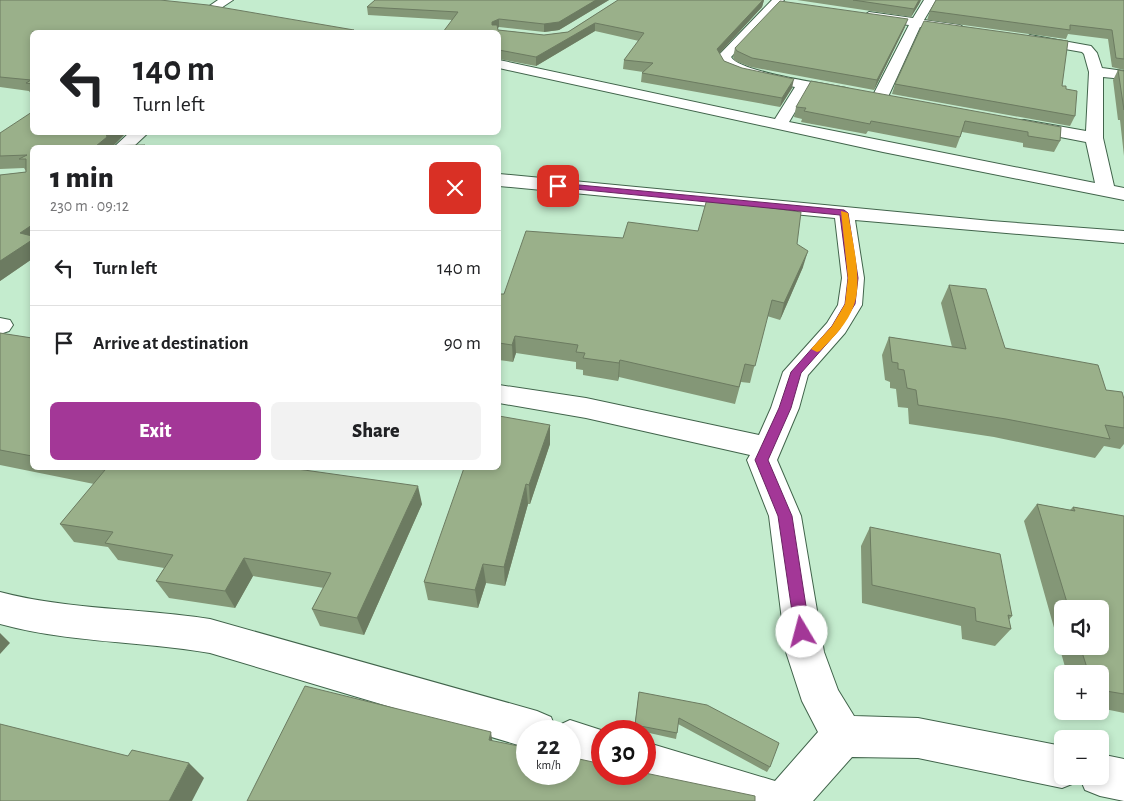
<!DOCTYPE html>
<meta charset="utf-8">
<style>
:root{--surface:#fff;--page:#f2f2f2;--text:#202124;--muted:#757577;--line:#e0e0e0;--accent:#a33797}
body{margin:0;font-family:"Alegreya Sans",sans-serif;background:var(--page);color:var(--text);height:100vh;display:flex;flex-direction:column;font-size:19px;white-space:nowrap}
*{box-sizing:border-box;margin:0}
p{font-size:16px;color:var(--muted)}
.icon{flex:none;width:28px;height:28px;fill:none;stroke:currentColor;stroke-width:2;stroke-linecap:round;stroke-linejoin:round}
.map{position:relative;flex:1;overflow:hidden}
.panel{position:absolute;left:30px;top:145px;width:471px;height:325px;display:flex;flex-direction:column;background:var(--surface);border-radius:8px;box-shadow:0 2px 8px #0003}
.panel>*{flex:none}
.banner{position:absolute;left:30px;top:30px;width:471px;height:105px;border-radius:8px;box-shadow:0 2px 8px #0003;background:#fff;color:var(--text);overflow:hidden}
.buttons{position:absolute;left:1054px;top:600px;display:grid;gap:10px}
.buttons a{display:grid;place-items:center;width:55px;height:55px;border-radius:8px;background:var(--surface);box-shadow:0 2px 8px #0003;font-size:25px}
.speed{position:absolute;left:516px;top:720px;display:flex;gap:10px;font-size:25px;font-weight:700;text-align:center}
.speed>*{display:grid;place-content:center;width:65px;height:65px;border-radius:50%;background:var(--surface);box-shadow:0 2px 8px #0003;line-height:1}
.speed small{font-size:12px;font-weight:400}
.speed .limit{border:8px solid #d22;background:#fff;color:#111}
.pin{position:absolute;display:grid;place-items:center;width:42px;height:42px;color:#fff;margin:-21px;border-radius:10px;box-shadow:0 2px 8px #0006}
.me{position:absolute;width:55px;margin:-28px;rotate:352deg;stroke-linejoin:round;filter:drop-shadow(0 0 4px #0008)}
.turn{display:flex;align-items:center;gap:18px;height:105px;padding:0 20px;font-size:22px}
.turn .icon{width:65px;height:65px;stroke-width:2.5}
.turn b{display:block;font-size:35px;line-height:42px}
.round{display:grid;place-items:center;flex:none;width:52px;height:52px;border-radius:8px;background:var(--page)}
.head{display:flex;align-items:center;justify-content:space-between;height:85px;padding:0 20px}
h1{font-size:30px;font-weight:800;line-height:38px}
.button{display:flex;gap:10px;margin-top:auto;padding:10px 20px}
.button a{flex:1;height:58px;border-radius:8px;background:var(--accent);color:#fff;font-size:20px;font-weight:800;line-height:58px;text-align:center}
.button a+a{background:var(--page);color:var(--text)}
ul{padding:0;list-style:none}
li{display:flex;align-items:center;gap:15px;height:75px;padding:0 20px;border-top:1px solid var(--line)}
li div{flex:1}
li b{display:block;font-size:19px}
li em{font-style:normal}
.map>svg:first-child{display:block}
</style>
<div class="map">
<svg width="1124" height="801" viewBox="0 0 1124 801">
<rect width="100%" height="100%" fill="#c4ecce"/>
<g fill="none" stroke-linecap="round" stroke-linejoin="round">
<g stroke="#41644b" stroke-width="2">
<g id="minor">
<path d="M218,0H233L215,12H207L205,9Z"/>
<path d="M772,0H784L731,57C739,72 826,84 846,88L851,90L854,93L851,96L846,98L808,90L789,122L1095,183L1086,142L1024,130L1018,129L1016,125L1018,121L1024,120L1086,131L1089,72L1084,54L1082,52L1025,42L1023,39L1030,35L1091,46L1097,53L1102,68L1124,71V79L1103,77V138L1114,186L1124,188V200L883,152L499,68V60L775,119L795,87L741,76L723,68L717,57Z"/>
<path d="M924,0H936L924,20L960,25L966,29L960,33L920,27L887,99L884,102H874L871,99L909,25L869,20L863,16L869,12L913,18Z"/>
<path d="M130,132H149L132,148H113Z"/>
<path d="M499,174L991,221L1124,231V243L855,220L864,278L862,305L845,333L808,375L799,408L777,460L801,516L824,652L838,690L854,716L918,718L1062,746V776H1079L1077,782L1062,788L918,758L852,757L813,801H700L630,778L628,774H645V742L775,781L818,732L802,701L786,652L769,516L747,460L750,455L586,418L499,403V385L586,398L759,435L771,408L783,372L827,323L838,305L842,278L835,218L499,186Z"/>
<path d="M0,318L10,320L13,325L9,331L0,334Z"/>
<path d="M0,592C69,610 140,608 210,619L537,711L551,717L555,727L570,720L604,731H602V772L570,762V731H528V748L210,653C140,641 69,643 0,624Z"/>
<path d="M1100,754L1124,759V801L1100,796L1085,790L1079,776H1100Z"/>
</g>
</g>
<use href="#minor" fill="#fff" fill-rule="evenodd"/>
</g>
<g fill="#849777" fill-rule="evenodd">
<path d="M0,0H170H160L32,32V95L31,94L29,91L0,87Z"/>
<path d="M375,0H609L559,30L544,32L499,27L498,28V30L544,35L568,32L618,0H764L762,7L719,54L724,61L792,88L780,107L641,82L642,73L643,72L623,69L624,60L639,41L595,31L536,66L499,59V32L452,20L368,15L367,7Z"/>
<path d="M797,0H921L919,4L911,17Z"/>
<path d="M1124,0V70L1112,67L1108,39L1068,34L1066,39L927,20L930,11Z"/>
<path d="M905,27L874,90L751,67L735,61L733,57L735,48Z"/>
<path d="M1118,70L1124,71V156L1120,120H1118L1113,80Z"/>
<path d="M895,84L1062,86L1066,89L1075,116L1070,126L892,94Z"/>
<path d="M796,107L1061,127L1060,141L1054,152L1023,147V143L962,132L956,148L868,131L866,134L801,122L802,119L794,117Z"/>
<path d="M127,132L113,146L32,148V259L0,281V175L26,172V171L24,168L0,169V133Z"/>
<path d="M623,238L797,244L803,267L780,320L767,316L750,383L741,382L735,404L619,377L618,381L583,375V370L576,369V362L516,353L513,362L499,360V294H504Z"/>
<path d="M949,285L1005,348L1106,390L1124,399V444L1120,449L1104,446L1095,458L994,437L909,424L908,408L898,407L896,389L890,388V382L885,380L882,355L889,337L952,347L941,303Z"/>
<path d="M0,333L32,338V468H290L422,504L364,635L320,626L312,609L324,588L253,576L235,608L169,598L156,581L164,568L118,560L108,547L74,542L60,524L94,484L0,465Z"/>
<path d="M550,425V444L530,504H528L505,586L486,583L478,608L428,600L424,582Z"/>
<path d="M1037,504L1070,510L1073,507L1124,516V713L1100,708V674H1067L1024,521ZM1062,609H1100V646H1062Z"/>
<path d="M870,527L1012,616L1009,620L1011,629L995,646L962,639L961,626L862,603L861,546Z"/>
<path d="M639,692L770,767L767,772L678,724L677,733L676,739L645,732V731L634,730Z"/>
</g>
<g fill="#6c7b61">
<path d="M596,0H609L559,30L544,32V24Z"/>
<path d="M763,0H764L762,7L715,58L717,49Z"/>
<path d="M919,0H921L919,4L911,17L914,9Z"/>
<path d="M499,19V27L492,30V22Z"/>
<path d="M908,19L905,27L874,90L877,80Z"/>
<path d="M595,23V31L536,66V57Z"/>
<path d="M794,79L792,88L780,107L782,98Z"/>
<path d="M108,132H127L112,147L96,146Z"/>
<path d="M32,225V259L0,281V261L20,233Z"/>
<path d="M808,251L803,267L780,320L784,303Z"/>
<path d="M515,336L516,353L513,362L512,345Z"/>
<path d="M620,360L619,377L618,381L619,363Z"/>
<path d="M550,425V444L530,504L529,485Z"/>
<path d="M526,484L528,504L505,586L504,567Z"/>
<path d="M418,486L422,504L364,635L357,618Z"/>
<path d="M244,558L253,576L235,608L225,591Z"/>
<path d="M483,564L486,583L478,608L475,590Z"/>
<path d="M0,633L10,643L0,654Z"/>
<path d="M491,732L494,752L489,740Z"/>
<path d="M189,763L204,778L192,801H169Z"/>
</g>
<g fill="#9ab08a" stroke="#6c7b61">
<path d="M0,0H160L208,5L354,30L348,32H32V84L26,83L31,80L0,77Z"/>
<path d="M375,0H596L559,22L544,24L499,19L492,22V25H497L498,30L544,35L568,32L618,0H763L717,49L724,61L742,68L794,79L782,98L642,73L653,63L624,60L644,33L595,23L536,57L499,50V32H443L458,12L367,7Z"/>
<path d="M853,0H919L914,9Z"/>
<path d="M936,0H1124V59L1116,58L1112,30L1070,25V30L930,11Z"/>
<path d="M780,1L908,19L877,80L752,58L737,51L735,48Z"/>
<path d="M924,21L1068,41L1062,86H1066V89L1077,91L1075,116L895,84Z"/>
<path d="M1118,70L1124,71V110Z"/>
<path d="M811,81L1061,127L1060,141L1028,136V132L965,121L960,137L871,121L870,124L804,111L806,108L796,107Z"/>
<path d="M32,112V132H108L106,134L107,137L96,146L145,145L141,148H32V225L20,233L32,236V240L0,261V175L26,172V159H19L27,155L0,156V133Z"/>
<path d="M707,199L801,212L797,244L808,251L784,303L772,300L755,366L745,364L739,387L620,360L619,363L583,358L585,353L576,352L578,345L515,336L512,345L499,343V294H504L526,231L623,238L628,222L698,231Z"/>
<path d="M949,285L986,289L1005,348L1098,365L1106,390L1122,392L1124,399V428L1105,425L1110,439L1006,419L918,405L916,390L907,388L904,370L898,369V363L892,362L889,337L966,349Z"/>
<path d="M0,333L32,338V456L0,450Z"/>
<path d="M499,416L550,425L529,485L526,484L504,567L483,564L475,590L424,582L464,468H499Z"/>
<path d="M91,468H290L418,486L357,618L312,609L331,573L244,558L225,591L156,581L173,555L105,543L113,532L60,524L105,470Z"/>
<path d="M1037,504L1075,511L1073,507L1124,516V694L1100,690V674H1089L1080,646H1100V609H1069Z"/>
<path d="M870,527L1000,554L1012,616L1008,615L1011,629L976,621L975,608L872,585Z"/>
<path d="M305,686L491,732L489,740L528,748V774H570V757L602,764V774H645V773L755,796V801H247Z"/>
<path d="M639,692L707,705L779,743L770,767L679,718L677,733L635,725Z"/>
<path d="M0,724L128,756L132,750L189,763L169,801H0Z"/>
</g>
<path fill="#a33797" stroke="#6a2462" d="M558,183L844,210L848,213L858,278L855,304L839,330L801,373L791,408L768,460L792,516L810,632L808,637L802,640L797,637L795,632L778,516L755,460L779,408L791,372L832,326L845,304L848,278L840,215L555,187L554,186Z"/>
<path fill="#f59e0b" d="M841,211L848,213C852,239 863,281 854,305C848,323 833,338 820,351L817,352L811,349L832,326L845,304L848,278Z"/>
</svg>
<div class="buttons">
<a><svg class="icon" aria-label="sound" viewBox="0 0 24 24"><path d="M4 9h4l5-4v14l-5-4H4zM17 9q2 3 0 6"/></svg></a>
<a>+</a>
<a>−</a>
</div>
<div class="speed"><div>22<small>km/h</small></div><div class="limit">30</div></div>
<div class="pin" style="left:558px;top:186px;background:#d93025"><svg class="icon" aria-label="arrive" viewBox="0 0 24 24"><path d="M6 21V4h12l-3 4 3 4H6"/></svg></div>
<svg class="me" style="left:802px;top:632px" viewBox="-20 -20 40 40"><circle r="19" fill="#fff"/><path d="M0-13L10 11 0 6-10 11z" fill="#a33797"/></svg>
<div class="banner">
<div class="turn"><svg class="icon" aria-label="left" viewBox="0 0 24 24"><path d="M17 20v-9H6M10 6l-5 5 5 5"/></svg><div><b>140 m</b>Turn left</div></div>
</div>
<section class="panel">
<div class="head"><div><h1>1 min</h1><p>230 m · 09:12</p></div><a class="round" style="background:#d93025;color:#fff"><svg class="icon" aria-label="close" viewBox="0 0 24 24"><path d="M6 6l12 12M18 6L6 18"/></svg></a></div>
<ul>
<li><svg class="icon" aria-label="left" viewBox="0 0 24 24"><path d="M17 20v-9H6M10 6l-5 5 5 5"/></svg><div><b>Turn left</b></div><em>140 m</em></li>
<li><svg class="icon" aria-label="arrive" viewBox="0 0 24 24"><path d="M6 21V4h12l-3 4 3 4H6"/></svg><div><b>Arrive at destination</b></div><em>90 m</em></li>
</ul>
<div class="button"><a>Exit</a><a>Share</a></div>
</section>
</div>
